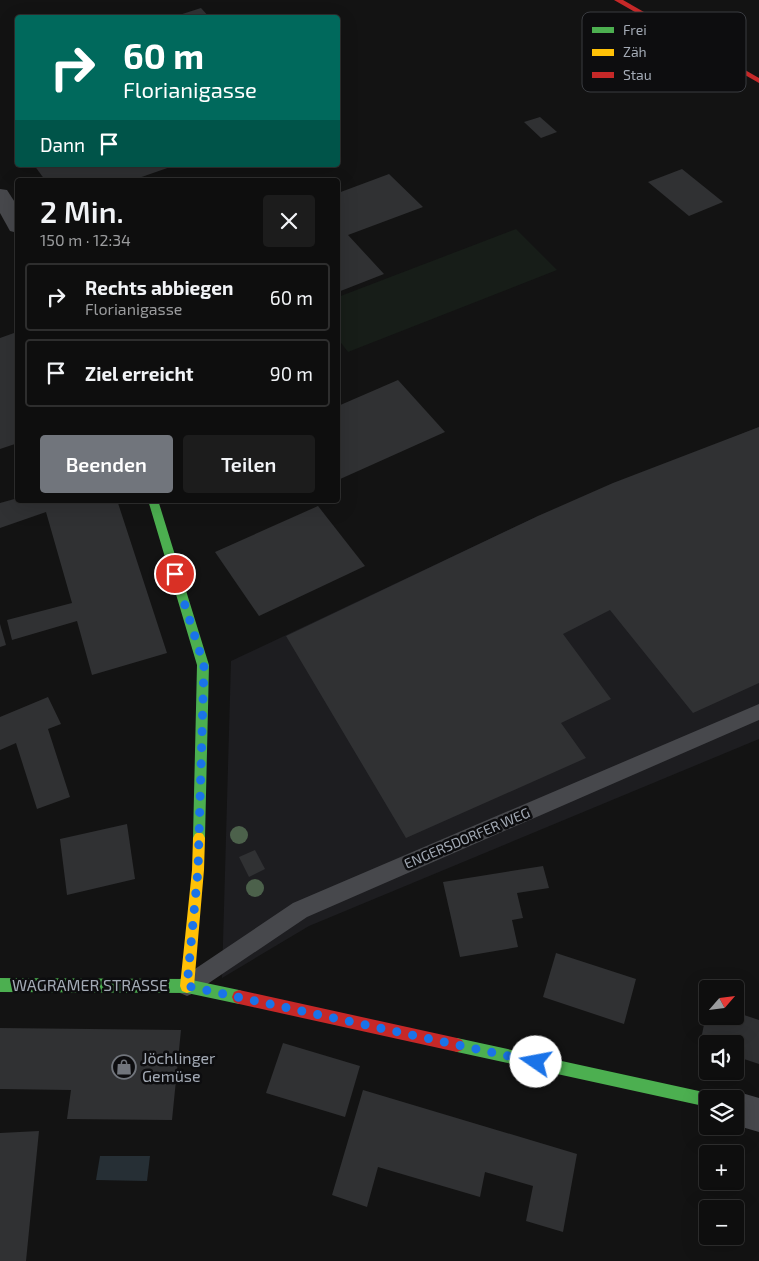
<!DOCTYPE html>
<html lang="de">
<meta charset="utf-8">
<style>
:root{--surface:#0e0e0e;--page:#1c1c1c;--text:#f1f3f6;--muted:#9b9c9e;--line:#2e2e2e;--accent:#71757c}
body{margin:0;font-family:"Exo 2",sans-serif;background:var(--page);color:var(--text);height:100vh;display:flex;flex-direction:column;font-size:19px;white-space:nowrap}
*{box-sizing:border-box;margin:0}
p{font-size:16px;color:var(--muted)}
.icon{flex:none;width:28px;height:28px;fill:none;stroke:currentColor;stroke-width:2;stroke-linecap:round;stroke-linejoin:round}
.map{position:relative;flex:1;overflow:hidden}
.sheet{position:absolute;left:15px;top:178px;width:325px;height:325px;display:flex;flex-direction:column;background:var(--surface);border-radius:5px;box-shadow:0 5px 20px #0002,0 0 0 1px var(--line)}
.sheet>*{flex:none}
.hud{position:absolute;left:15px;top:15px;width:325px;height:152px;border-radius:5px;box-shadow:0 5px 20px #0002,0 0 0 1px var(--line);background:#00695c;color:#fff;overflow:hidden}
.needle{width:32px;rotate:62deg}
.buttons{position:absolute;left:699px;top:980px;display:grid;gap:10px}
.buttons a{display:grid;place-items:center;width:45px;height:45px;border-radius:5px;background:var(--surface);box-shadow:0 5px 20px #0002,0 0 0 1px var(--line);font-size:25px}
.pin{position:absolute;display:grid;place-items:center;width:42px;height:42px;color:#fff;margin:-21px;border:2px solid #fff;border-radius:50%;box-shadow:0 1px 5px #0007}
.me{position:absolute;width:55px;margin:-28px;rotate:282deg;stroke-linejoin:round;filter:drop-shadow(0 0 4px #0008)}
.turn{display:flex;align-items:center;gap:18px;height:105px;padding:0 25px;font-size:22px}
.turn .icon{width:65px;height:65px;stroke-width:2.5}
.turn b{display:block;font-size:35px;line-height:42px}
.then{display:flex;align-items:center;height:48px;padding:0 25px;background:#0003;gap:10px;font-size:19px}
.round{display:grid;place-items:center;flex:none;width:52px;height:52px;border-radius:5px;background:var(--page)}
.summary{display:flex;align-items:center;justify-content:space-between;height:85px;padding:0 25px}
h1{font-size:30px;font-weight:600;line-height:38px}
.primary-button{display:flex;gap:10px;margin-top:auto;padding:10px 25px}
.primary-button a{flex:1;height:58px;border-radius:5px;background:var(--accent);color:#fff;font-size:20px;font-weight:600;line-height:58px;text-align:center}
.primary-button a+a{background:var(--page);color:var(--text)}
ul{padding:0;list-style:none}
li{display:flex;align-items:center;gap:15px;height:68px;margin:0 10px 8px;padding:0 15px;border:2px solid var(--line);border-radius:5px}
li div{flex:1}
li b{display:block;font-size:19px}
li em{font-style:normal}
.map>svg:first-child{display:block}
</style>
<div class="map">
<svg width="759" height="1261" viewBox="0 0 759 1261">
<rect width="100%" height="100%" fill="#131313"/>
<path fill="#1d1d20" d="M759,427V739L309,926L222,978L231,661L538,516Z"/>
<path fill="#171d18" d="M516,229L557,270L348,352L338,339V297Z"/>
<path fill="#262f35" d="M100,1156H150L147,1181L96,1180Z"/>
<g fill="#303133">
<path d="M201,8L210,18H173V17Z"/>
<path d="M540,117L557,132L541,138L524,122Z"/>
<path d="M34,165H176L133,180H45Z"/>
<path d="M682,169L723,202L689,216L648,182Z"/>
<path d="M389,174L423,207L348,235L384,274L338,292V193Z"/>
<path d="M14,333L18,338V443L0,449V338Z"/>
<path d="M398,380L445,432L338,480V406Z"/>
<path d="M759,427V683L693,713L610,610L563,634L611,699L561,723L586,758L406,838L286,636L538,516L613,483Z"/>
<path d="M18,498V500H117L167,653L92,675L77,621L12,640L7,620L72,603L46,512L0,528V503Z"/>
<path d="M318,506L365,566L259,616L215,552Z"/>
<path d="M0,624L6,645L0,647Z"/>
<path d="M48,697L61,724L48,729L70,797L37,809L16,743L0,750V717Z"/>
<path d="M127,824L135,879L67,895L60,839Z"/>
<path d="M255,850L265,869L249,877L239,857Z"/>
<path d="M543,866L549,888L517,893L523,918L512,920L518,947L460,957L443,882Z"/>
<path d="M556,953L636,979L624,1024L543,997Z"/>
<path d="M707,1010L708,1016H735V1012L759,1020V1064L735,1056V1044H708V1046L700,1044Z"/>
<path d="M0,1028L181,1030L172,1120L67,1119L71,1090L0,1089Z"/>
<path d="M283,1043L360,1066L345,1117L266,1093Z"/>
<path d="M363,1090L577,1154L563,1232L526,1221L533,1186L485,1172L480,1197L378,1167L367,1207L332,1195Z"/>
<path d="M39,1131L26,1261H0V1133Z"/>
</g>
<g fill="none" stroke-linecap="round" stroke-linejoin="round">
<path fill="#47484c" fill-rule="evenodd" d="M759,704V720L307,917L194,993L187,996L180,993L177,986L180,979L293,903Z"/>
<g fill="#47484c" fill-rule="evenodd">
<path d="M0,189L7,190L18,207V233L10,231L0,213Z"/>
<path d="M735,1091L759,1098V1132L735,1125V1099H721L723,1096Z"/>
</g>
<g fill="#4caf50" fill-rule="evenodd">
<path d="M148,500H158L209,665L205,838L203,842L199,844L195,842L193,838L197,665Z"/>
<path d="M0,978L187,979L239,990L244,992L246,997L244,1002L239,1004L187,993L0,992Z"/>
<path d="M457,1038L708,1093L713,1095L715,1099H708V1107L457,1052L452,1050L450,1045L452,1040Z"/>
</g>
<path fill="#ffc107" fill-rule="evenodd" d="M199,832L203,834L205,838L204,870L194,986L192,991L187,993L182,991L180,986L192,870L193,838L195,834Z"/>
<g fill="#c62828" fill-rule="evenodd">
<path d="M614,0H623L759,78V83Z"/>
<path d="M239,990L457,1038L462,1040L464,1045L462,1050L457,1052L239,1004L234,1002L232,997L234,992Z"/>
</g>
</g>
<g fill="#4c614b">
<circle cx="239" cy="835" r="9"/>
<circle cx="255" cy="888" r="9"/>
</g>
<g fill="none" stroke-linecap="round" stroke-linejoin="round">
<path stroke="#1a73e8" stroke-width="9" stroke-dasharray="0 16.2" d="M175,574L204,665L198,870L187,986L536,1062"/>
</g>
<defs>
<g id="shop-ring" transform="scale(1.25)"><circle r="9.5" fill="#0d0d0f" stroke="#71757c" stroke-width="1.5"/><path d="M-5-2.5h2.3a2.7 3.5 0 0 1 5.4 0H5L5.5 6h-11ZM-1.5-2.5h3a1.5 2.3 0 0 0-3 0Z" fill="#71757c"/></g>
</defs>
<g fill-rule="evenodd">
<use href="#shop-ring" x="124" y="1067"/>
</g>
<g text-anchor="middle" stroke-width="5" stroke-linejoin="round" paint-order="stroke">
<g font-size="14" fill="#a3aab5" stroke="#0d0d0f">
<text transform="translate(467 838) rotate(-23)" y="5">ENGERSDORFER WEG</text>
</g>
<g font-size="16" fill="#a3aab5" stroke="#0d0d0f">
<text x="90" y="991">WAGRAMER STRASSE</text>
</g>
<g font-size="16" fill="#a3aab5" stroke="#0d0d0f" text-anchor="start">
<text x="142" y="1064">Jöchlinger<tspan x="142" dy="18">Gemüse</tspan></text>
</g>
</g>
<rect x="582" y="12" width="164" height="80" rx="8" fill="#0d0d0f" stroke="#3a3c41" stroke-width="1"/>
<rect x="592" y="27" width="22" height="6" fill="#4caf50"/>
<rect x="592" y="49" width="22" height="7" fill="#ffc107"/>
<rect x="592" y="72" width="22" height="6" fill="#c62828"/>
<g font-size="14" fill="#a3aab5">
<text x="623" y="35">Frei</text>
<text x="623" y="57">Zäh</text>
<text x="623" y="80">Stau</text>
</g>
</svg>
<div class="buttons">
<a><svg class="needle" viewBox="-14 -14 28 28"><path d="M0-13l5 13h-10z" fill="#e53935"/><path d="M0 13l5-13h-10z" fill="#9b9c9e"/></svg></a>
<a><svg class="icon" aria-label="sound" viewBox="0 0 24 24"><path d="M4 9h4l5-4v14l-5-4H4zM17 9q2 3 0 6"/></svg></a>
<a><svg class="icon" aria-label="layers" viewBox="0 0 24 24"><path d="M12 4l9 5-9 5-9-5zM3 14l9 5 9-5"/></svg></a>
<a>+</a>
<a>−</a>
</div>
<div class="pin" style="left:175px;top:574px;background:#d93025"><svg class="icon" aria-label="arrive" viewBox="0 0 24 24"><path d="M6 21V4h12l-3 4 3 4H6"/></svg></div>
<svg class="me" style="left:536px;top:1062px" viewBox="-20 -20 40 40"><circle r="19" fill="#fff"/><path d="M0-13L10 11 0 6-10 11z" fill="#1a73e8"/></svg>
<div class="hud">
<div class="turn"><svg class="icon" aria-label="right" viewBox="0 0 24 24"><path d="M7 20v-9h11M14 6l5 5-5 5"/></svg><div><b>60 m</b>Florianigasse</div></div>
<div class="then">Dann<svg class="icon" aria-label="arrive" viewBox="0 0 24 24"><path d="M6 21V4h12l-3 4 3 4H6"/></svg></div>
</div>
<section class="sheet">
<div class="summary"><div><h1>2 Min.</h1><p>150 m · 12:34</p></div><a class="round"><svg class="icon" aria-label="close" viewBox="0 0 24 24"><path d="M6 6l12 12M18 6L6 18"/></svg></a></div>
<ul>
<li><svg class="icon" aria-label="right" viewBox="0 0 24 24"><path d="M7 20v-9h11M14 6l5 5-5 5"/></svg><div><b>Rechts abbiegen</b><p>Florianigasse</p></div><em>60 m</em></li>
<li><svg class="icon" aria-label="arrive" viewBox="0 0 24 24"><path d="M6 21V4h12l-3 4 3 4H6"/></svg><div><b>Ziel erreicht</b></div><em>90 m</em></li>
</ul>
<div class="primary-button"><a>Beenden</a><a>Teilen</a></div>
</section>
</div>
